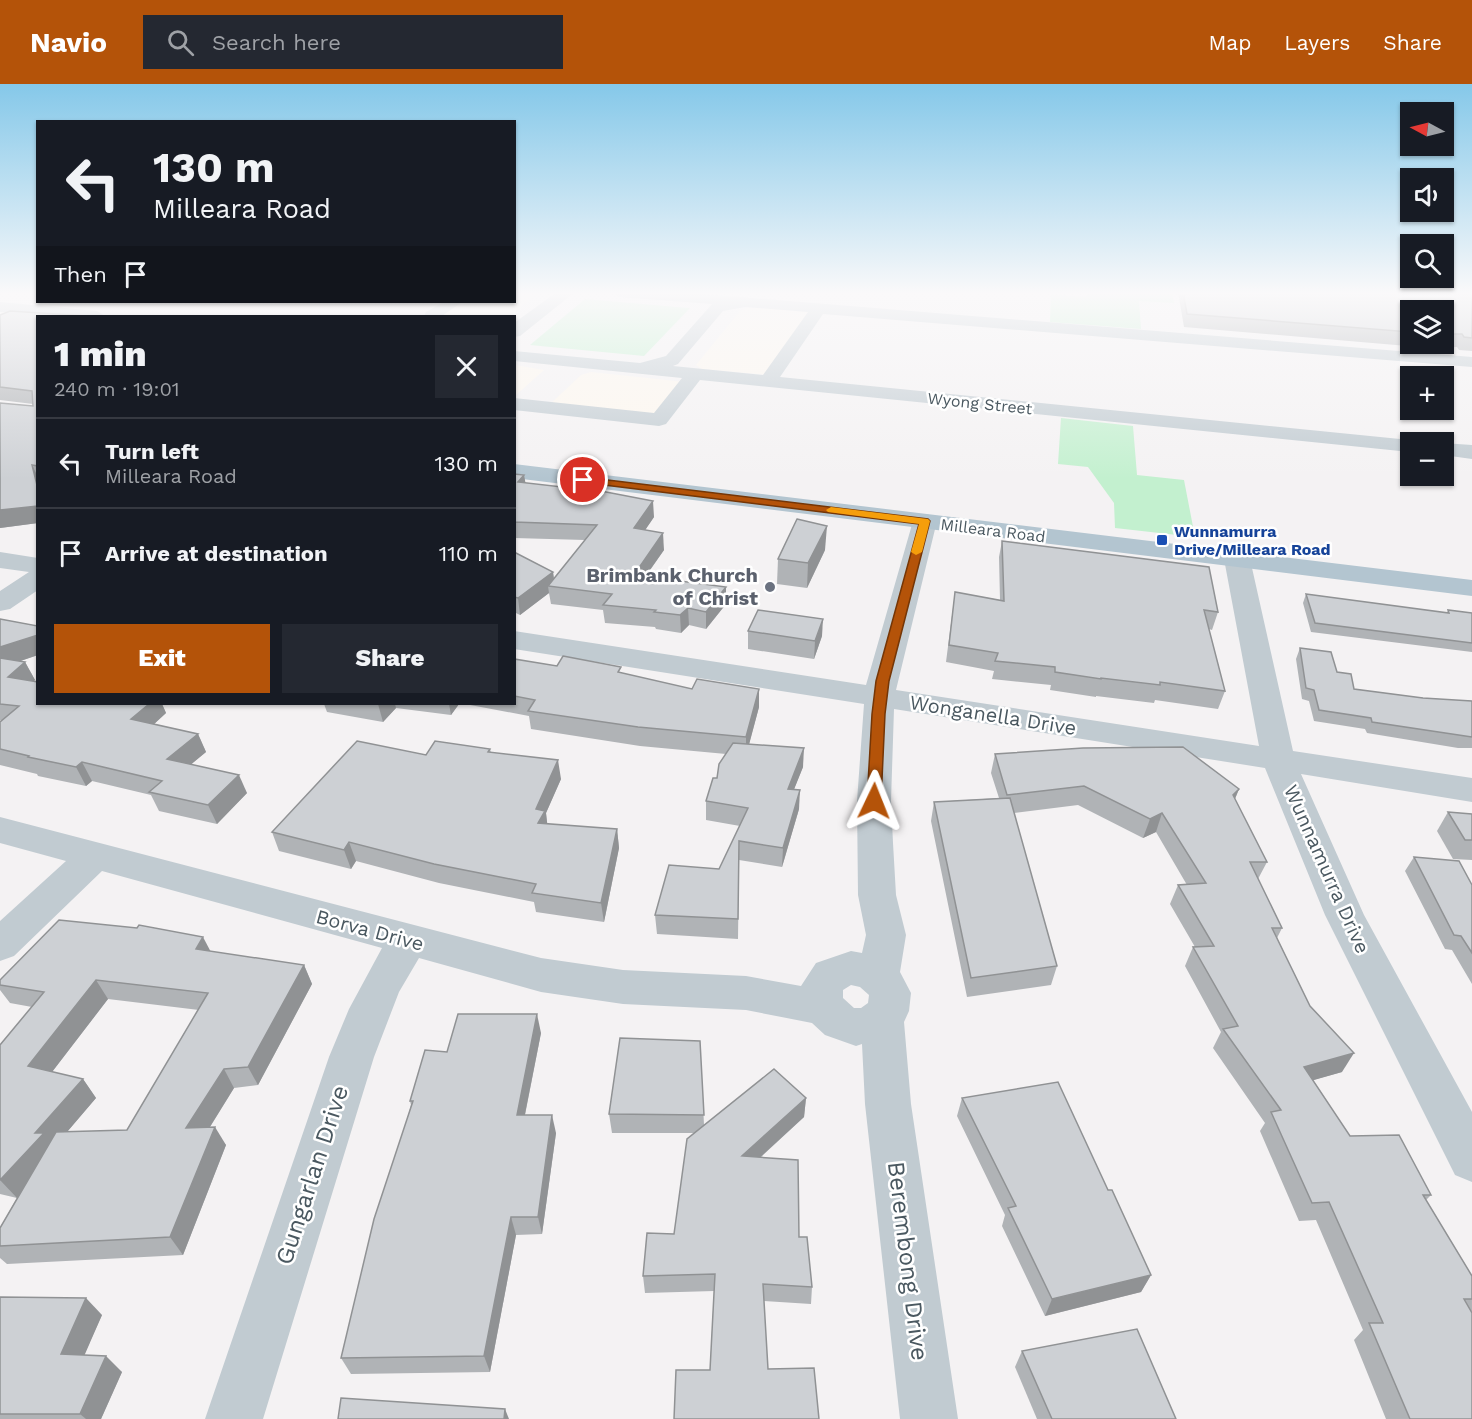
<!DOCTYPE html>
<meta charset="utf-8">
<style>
:root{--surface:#171b24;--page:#242831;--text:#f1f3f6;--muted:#9ea1a6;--line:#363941;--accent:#b45309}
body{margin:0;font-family:"Work Sans",sans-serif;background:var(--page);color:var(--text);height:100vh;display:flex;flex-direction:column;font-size:22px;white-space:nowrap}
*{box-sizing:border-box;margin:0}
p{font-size:20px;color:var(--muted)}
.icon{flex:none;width:33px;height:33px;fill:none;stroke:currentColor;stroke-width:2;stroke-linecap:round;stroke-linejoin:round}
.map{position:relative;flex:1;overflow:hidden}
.drawer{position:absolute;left:36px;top:231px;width:480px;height:390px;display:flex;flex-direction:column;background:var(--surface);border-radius:0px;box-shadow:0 2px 4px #0004}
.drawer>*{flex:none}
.guide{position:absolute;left:36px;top:36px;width:480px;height:183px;border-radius:0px;box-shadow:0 2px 4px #0004;background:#171b24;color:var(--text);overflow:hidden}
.needle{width:39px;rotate:277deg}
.fabs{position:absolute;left:1400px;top:18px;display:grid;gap:12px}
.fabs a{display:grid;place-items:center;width:54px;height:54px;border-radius:0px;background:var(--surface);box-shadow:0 2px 4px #0004;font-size:30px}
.pin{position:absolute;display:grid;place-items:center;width:51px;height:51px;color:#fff;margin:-26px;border:3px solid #fff;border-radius:50%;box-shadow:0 2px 6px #0007}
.me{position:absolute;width:66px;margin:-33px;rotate:2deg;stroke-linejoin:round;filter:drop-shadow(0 0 4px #0008)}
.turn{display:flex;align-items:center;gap:21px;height:126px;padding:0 18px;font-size:27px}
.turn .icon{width:78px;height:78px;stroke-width:2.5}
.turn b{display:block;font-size:42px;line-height:51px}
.then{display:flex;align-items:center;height:57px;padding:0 18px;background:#0003;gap:12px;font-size:22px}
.round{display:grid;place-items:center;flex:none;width:63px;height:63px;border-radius:0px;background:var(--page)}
.head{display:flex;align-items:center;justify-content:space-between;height:102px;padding:0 18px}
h1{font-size:36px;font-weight:800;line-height:45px}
.button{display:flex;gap:12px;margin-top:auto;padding:12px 18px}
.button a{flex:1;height:69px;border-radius:0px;background:var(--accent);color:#fff;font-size:24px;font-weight:800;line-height:69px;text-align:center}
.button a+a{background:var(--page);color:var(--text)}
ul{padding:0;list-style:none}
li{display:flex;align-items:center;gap:18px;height:90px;padding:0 18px;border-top:2px solid var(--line)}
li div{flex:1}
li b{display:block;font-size:22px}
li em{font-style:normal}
header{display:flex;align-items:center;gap:36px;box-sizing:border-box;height:84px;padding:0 30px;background:var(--accent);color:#fff}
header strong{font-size:28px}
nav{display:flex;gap:33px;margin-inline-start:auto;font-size:21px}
.search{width:420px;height:54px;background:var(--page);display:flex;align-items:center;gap:15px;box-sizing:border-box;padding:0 21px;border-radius:0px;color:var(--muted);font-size:22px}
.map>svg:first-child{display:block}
</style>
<header>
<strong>Navio</strong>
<div class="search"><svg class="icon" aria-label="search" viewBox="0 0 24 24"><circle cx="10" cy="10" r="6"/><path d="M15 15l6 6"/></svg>Search here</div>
<nav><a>Map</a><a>Layers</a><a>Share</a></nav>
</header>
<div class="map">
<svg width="1472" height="1335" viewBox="0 0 1472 1335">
<rect width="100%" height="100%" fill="#f4f2f3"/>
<g fill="#fdf7ee">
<path d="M515,208H540L509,232H428L451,218H514Z"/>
<path d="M749,223L813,228L780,292L702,285L696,281L740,227Z"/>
<path d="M515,281L544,286L515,312L514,281Z"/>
<path d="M591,288L685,298L655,334L548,322L581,291Z"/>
</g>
<g fill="#c3f0cf">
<path d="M1091,208H1172L1174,219L1139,217L1141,245L1050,238L1051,210L1084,213Z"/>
<path d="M585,215L688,224H690L644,272L530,261Z"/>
<path d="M1061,334L1133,342L1137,391L1184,396L1195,453L1115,444L1114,419L1088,383L1058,380Z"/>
</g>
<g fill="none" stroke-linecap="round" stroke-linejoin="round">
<g fill="#c1cbd1" fill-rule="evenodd">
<path d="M557,208H575L520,252L514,253V239Z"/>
<path d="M611,208H680L1472,273V283L823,230L780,293L1410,356L1418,358H1410V368L700,296L666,340L659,342L514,326V314L654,329L682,294L514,277V267L640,279L666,272L712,220L619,213ZM745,223L808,228L763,291L673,282L678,280L723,227Z"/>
<path d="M0,218L97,227L105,232H49L0,228Z"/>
<path d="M444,218H462L442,232H424L426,228Z"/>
<path d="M1443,359L1472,361V375L1443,371Z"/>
<path d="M925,430L934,432L937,437L896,606L1259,662L1224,475L1228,470L1237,467L1246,470L1250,475L1293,667L1472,694V718L1301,690L1364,831L1472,1028V1098L1455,1091L1325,831L1265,684L894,625L891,717L893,759L896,811L906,851L900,888L911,909L909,927L904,938L911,1020L958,1335H900L865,1020L862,960L856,962L825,951L812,939L746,926L623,920L541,908L419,874L399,908L374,973L263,1335H205L329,973L349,925L382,864L102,787L14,872L0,877V837L66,777L0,759V733L541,874L623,886L746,892L801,902L816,879L851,867L862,869L866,851L858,811L857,717L864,620L514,565V547L866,601L913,437L916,432ZM851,901L860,903L869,911L868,919L861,924H854L843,914V906Z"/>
<path d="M0,468L38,474V506L10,525L0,527V507L29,488L0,484Z"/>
</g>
<path fill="#b3c5d0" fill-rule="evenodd" d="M514,380L1472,496V512L514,394Z"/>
</g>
<g fill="#b0b3b6" fill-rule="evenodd">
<path d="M1178,208H1472V267L1459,266L1457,263L1431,264L1184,243ZM1410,226H1443V260H1410Z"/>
<path d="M0,231L38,232V439L0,444V319L33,322V320L0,316Z"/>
<path d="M514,390L524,391L525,399L654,433L645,446L664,466L646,492L726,520L706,545L689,541L681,549L656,545L655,543L605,539L603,526L551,520L549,509L520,531L514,528V468L553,488L554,496L585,456L514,454Z"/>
<path d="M1002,457L1218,528L1212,546L1209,545L1225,607L1218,625L1155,616L1154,619L1096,612V613L1050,606L1051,601L992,595L994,587L946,578L955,508L1000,516L999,473Z"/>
<path d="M825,466L807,504L777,500L778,475Z"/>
<path d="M1306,510L1447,529L1448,526L1472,529V568L1311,548L1303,519Z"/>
<path d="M0,535L38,542V571L20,577L25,578L35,596L33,597L38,620H162L166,629L154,640L198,650L206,668L191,680L247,709L217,740L159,727L151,711L92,697L86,702L38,692L37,690L0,681V638L1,637L0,636Z"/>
<path d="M748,547L822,552L814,575L748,565Z"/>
<path d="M1300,564L1337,588L1354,605L1423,614L1472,617V664H1458L1367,649L1365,645L1314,637L1309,617L1302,615L1296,575Z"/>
<path d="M514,575L557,582L621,589L692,605H759V623L749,660L803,683L794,705L799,725L782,783L739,776L738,855L657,850L655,831L719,785L740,742L706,736V717L717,694L726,670L640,662L531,645L529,632L465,620H514Z"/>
<path d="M324,620H459L451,631L396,624L383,638L327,628Z"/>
<path d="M490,665L491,669L561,695L546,729L547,740L617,745L619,764L604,838L536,828L534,818L439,799L356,777L351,785L279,767L272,748L426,671Z"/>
<path d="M995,670L1239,705L1235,715L1267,778L1258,795L1282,844L1277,854L1342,988L1313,996L1350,1052L1431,1111L1426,1116L1472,1192V1335H1386L1354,1256L1363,1246L1316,1136L1299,1137L1260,1047L1265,1039L1213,964L1221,948L1185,882L1193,863H1195L1170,820L1178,801H1187L1156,748L1143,754L1078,721L1014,729L1057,882L1051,901L967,913L931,737L934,718L999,714L991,689Z"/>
<path d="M1448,728L1472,730V776L1453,775L1437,747Z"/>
<path d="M1414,773L1472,801V900L1452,866L1445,865L1405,787Z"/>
<path d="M211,868L304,881L312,900L258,1001L234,1004L210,1043L226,1061L183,1171L7,1180L0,1174V1144L18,1112L17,1114L0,1110V961L32,923L10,919L0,906V896ZM108,915L199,926L127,1046L67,1048L96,1014L83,995L52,988Z"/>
<path d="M541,949L525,1031L556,1049L542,1150L516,1151L490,1288L351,1290L341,1274L411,1021L410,1017L447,968Z"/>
<path d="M700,957L704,1041L806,1014L804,1033L761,1073L799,1153L812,1203L811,1220L764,1217L710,1286L714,1207L645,1209L643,1192L674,1150L694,1049H612L609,1030Z"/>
<path d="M962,1014L1108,1106L1151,1191L1141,1208L1045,1232L1002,1142L1005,1131L957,1032Z"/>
<path d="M0,1213L102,1231L84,1271L122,1288L101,1335H0Z"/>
<path d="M1022,1267L1176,1335H1037L1015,1283Z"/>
</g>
<g fill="#909294">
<path d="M32,381L38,393V405Z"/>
<path d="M524,391L527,407L518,398Z"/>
<path d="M653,417L654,433L635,461L634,444Z"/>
<path d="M38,422V439L0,444V426Z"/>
<path d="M827,442L825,466L807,504L808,479Z"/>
<path d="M663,449L664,466L635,507L634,491Z"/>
<path d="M553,488L555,503L548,502L549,509L520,531L518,514Z"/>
<path d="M726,503V520L706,545V528Z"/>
<path d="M688,524L689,541L681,549L680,531Z"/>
<path d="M823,535L822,552L814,575L815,557Z"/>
<path d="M38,551V571L0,584V563Z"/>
<path d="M25,578L35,596L18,611L8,593Z"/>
<path d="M759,605V623L746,672V653Z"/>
<path d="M149,620H162L166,629L140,653L131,635Z"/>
<path d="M378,620H395L396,624L383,638Z"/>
<path d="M449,620H459L451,631Z"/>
<path d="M198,650L206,668L176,693L167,675Z"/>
<path d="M804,664L803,683L787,723L788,705Z"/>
<path d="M558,676L561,695L546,729L548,746L541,758L536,725Z"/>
<path d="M82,678L92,697L86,702L76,683Z"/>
<path d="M239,691L247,709L217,740L208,721Z"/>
<path d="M1239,705L1231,724L1233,711Z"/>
<path d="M800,706L799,725L782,783L783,764Z"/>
<path d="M1162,729L1156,748L1143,754L1150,735Z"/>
<path d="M617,745L619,764L604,838L601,819Z"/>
<path d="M349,758L356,777L351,785L344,766Z"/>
<path d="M203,853L213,872L196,865Z"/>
<path d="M304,881L312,900L258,1001L248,983Z"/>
<path d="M96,896L108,915L42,1001L28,982Z"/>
<path d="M537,930L541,949L521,1050L517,1031Z"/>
<path d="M1354,969L1342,988L1293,1002L1304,983Z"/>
<path d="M224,985L234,1004L198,1062L186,1044Z"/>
<path d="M83,995L96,1014L55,1062L59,1067L17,1114L0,1096L35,1049Z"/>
<path d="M806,1014L804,1033L742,1090V1072Z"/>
<path d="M552,1031L556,1049L542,1150L538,1133Z"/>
<path d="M215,1043L226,1061L183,1171L170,1153Z"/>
<path d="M511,1133L516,1151L490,1288L484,1272Z"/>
<path d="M1151,1191L1141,1208L1045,1232L1052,1215Z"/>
<path d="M86,1214L102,1231L78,1286L61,1270Z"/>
<path d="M106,1272L122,1288L101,1335H86L80,1330Z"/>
<path d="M505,1325L509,1335H504Z"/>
</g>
<g fill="#cdd0d4" stroke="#909294" stroke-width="1.5">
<path d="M1183,208H1472V254L1464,253L1462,250H1443V226H1410V248L1187,230Z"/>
<path d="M10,227L87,232H38V382L32,381L38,405V422L0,426V319L33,322L32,307L0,303V231Z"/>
<path d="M514,390L524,391L518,398L606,408L653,417L634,444L663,449L634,491L726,503L706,528L688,524L680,531L654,528L656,526L603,521L612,510L548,502L597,441L514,438Z"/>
<path d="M797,435L827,442L808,479L778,475Z"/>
<path d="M1002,457L1209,483L1218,528L1204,526L1225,607L1160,598V601L1101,594V595L1055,588V583L995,577L998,569L949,561L955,508L1004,517Z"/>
<path d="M514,468L553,488L518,514L514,513Z"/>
<path d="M1306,510L1449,529L1448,526L1472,529V559L1315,539Z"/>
<path d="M758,526L823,535L815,557L748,547Z"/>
<path d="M0,535L38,542V551L0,563Z"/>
<path d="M1300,564L1331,568L1337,588L1351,590L1354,605L1423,614L1472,617V653L1372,638L1371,634L1319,626L1314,606L1306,604Z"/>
<path d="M563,572L621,583L618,588L692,605L697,595L759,605L746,653L638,643L528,627L535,616L514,612V575L557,582Z"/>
<path d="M0,574L25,578L8,593L38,598V620H149L131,635L198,650L167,675L239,691L208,721L149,708L162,697L82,678L76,683L28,673L29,672L0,665V638L19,622L0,620Z"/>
<path d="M357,657L426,671L435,657L490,665L488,668L558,676L536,725L545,727L538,739L617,745L601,819L532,809L536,800L434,780L349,758L344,766L272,748Z"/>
<path d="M733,659L804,664L788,705L800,706L783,764L739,757L738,835L655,831L669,781L719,785L748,724L706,717L713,694H717L719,680Z"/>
<path d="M1183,663L1239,705L1233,711L1267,778H1250L1282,844H1272L1310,922L1354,969L1304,983L1350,1052L1399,1051L1431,1111H1423L1472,1192V1215H1464L1472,1229V1335H1410L1369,1239H1383L1329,1118L1312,1119L1271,1028L1281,1026L1223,945L1238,942L1193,863L1214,862L1178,801L1206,799L1162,729L1150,735L1084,702L1007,711L995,670L1083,664Z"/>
<path d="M1010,714L1057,882L971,894L934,718Z"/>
<path d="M1448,728L1472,730V756H1465Z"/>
<path d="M1414,773L1459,777L1472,801V869L1461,852L1454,851Z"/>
<path d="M59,836L137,844L139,841L203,853L196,865L304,881L248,983L224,985L186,1044L215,1043L170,1153L0,1162V1144L56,1048L127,1046L208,909L96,896L28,982L83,995L35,1049H44L0,1096V961L44,908L0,901V896Z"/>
<path d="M458,930H537L517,1031H552L538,1133H511L484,1272L341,1274L374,1135L413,1017H410L425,966L447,968Z"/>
<path d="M620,954L700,957L704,1031L609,1030Z"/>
<path d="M774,985L806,1014L742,1072L798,1076L799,1153H807L812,1203L763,1200L768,1285L814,1284L819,1335H674L676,1286H710L715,1190L643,1192L647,1149L674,1150L687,1055Z"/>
<path d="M1058,998L1108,1106H1112L1151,1191L1052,1215L1008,1124L1016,1122L962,1014Z"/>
<path d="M0,1213L86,1214L61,1270L106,1272L80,1330H0Z"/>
<path d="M1137,1245L1176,1335H1052L1022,1267Z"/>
<path d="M341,1314L505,1325L504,1335H338Z"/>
</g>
<linearGradient id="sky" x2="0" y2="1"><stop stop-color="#85c8e9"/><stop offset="0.53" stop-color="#faf9fa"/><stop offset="1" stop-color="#faf9fa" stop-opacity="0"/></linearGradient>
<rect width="1472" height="395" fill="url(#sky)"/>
<path fill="#b45309" stroke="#753606" stroke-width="1.5" d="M583,393L928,435L930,437L889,597L885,630L881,717L879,721H869L867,717L872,630L876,597L919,440L580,398L578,396Z"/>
<path fill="#f59e0b" d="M831,423L928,435L930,437L922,468L916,471L911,468L919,440L828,428L826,426Z"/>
<rect fill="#1a4fb4" stroke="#fff" stroke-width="2" x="1156" y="450" width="12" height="12" rx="3"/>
<circle fill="#6b7280" stroke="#fff" stroke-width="2" cx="770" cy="503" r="6"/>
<g text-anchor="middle" stroke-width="5" stroke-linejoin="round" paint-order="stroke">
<g font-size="16" fill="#4a5860" stroke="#fff">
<text transform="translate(980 319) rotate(6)" y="6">Wyong Street</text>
<text transform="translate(993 446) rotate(7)" y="6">Milleara Road</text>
</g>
<g font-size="16" font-weight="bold" fill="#164399" stroke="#fff" text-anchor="start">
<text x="1174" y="453">Wunnamurra<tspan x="1174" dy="18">Drive/Milleara Road</tspan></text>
</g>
<g font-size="20" font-weight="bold" fill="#5b616d" stroke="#fff" text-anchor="end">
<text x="758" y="498">Brimbank Church<tspan x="758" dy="23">of Christ</tspan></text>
</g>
<g font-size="20" fill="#4a5860" stroke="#fff">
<text transform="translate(993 631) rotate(9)" y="7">Wonganella Drive</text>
<text transform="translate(1327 785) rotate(66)" y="7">Wunnamurra Drive</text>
<text transform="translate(370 846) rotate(15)" y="7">Borva Drive</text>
</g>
<g font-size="24" fill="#4a5860" stroke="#fff">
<text transform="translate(312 1091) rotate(-72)" y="8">Gungarlan Drive</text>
<text transform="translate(908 1177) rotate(83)" y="8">Berembong Drive</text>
</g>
</g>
</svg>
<div class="fabs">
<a><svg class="needle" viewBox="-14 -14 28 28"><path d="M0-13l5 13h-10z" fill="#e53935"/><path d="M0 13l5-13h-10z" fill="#9ea1a6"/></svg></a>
<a><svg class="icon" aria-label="sound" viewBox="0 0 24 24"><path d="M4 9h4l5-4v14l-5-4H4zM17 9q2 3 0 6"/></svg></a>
<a><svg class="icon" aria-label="search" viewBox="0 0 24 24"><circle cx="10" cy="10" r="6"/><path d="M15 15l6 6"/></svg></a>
<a><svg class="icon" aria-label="layers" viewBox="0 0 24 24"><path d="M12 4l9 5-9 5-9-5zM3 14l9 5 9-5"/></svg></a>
<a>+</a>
<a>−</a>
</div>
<div class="pin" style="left:583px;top:396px;background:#d93025"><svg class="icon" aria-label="arrive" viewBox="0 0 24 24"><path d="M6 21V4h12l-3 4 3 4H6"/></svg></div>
<svg class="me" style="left:874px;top:717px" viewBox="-20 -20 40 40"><path d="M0-17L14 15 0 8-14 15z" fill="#b45309" stroke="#fff" stroke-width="4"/></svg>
<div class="guide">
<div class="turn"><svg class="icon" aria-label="left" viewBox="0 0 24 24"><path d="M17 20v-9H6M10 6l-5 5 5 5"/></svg><div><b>130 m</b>Milleara Road</div></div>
<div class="then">Then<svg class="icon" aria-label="arrive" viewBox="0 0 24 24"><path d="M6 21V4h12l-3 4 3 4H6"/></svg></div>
</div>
<section class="drawer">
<div class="head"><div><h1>1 min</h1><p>240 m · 19:01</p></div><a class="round"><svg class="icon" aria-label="close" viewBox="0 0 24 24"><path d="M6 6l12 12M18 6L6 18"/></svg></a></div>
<ul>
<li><svg class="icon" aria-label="left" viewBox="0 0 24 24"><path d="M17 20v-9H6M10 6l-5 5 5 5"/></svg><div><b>Turn left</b><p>Milleara Road</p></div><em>130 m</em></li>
<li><svg class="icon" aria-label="arrive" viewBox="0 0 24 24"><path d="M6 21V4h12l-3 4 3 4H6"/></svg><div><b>Arrive at destination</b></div><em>110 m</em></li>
</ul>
<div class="button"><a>Exit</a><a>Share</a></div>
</section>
</div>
